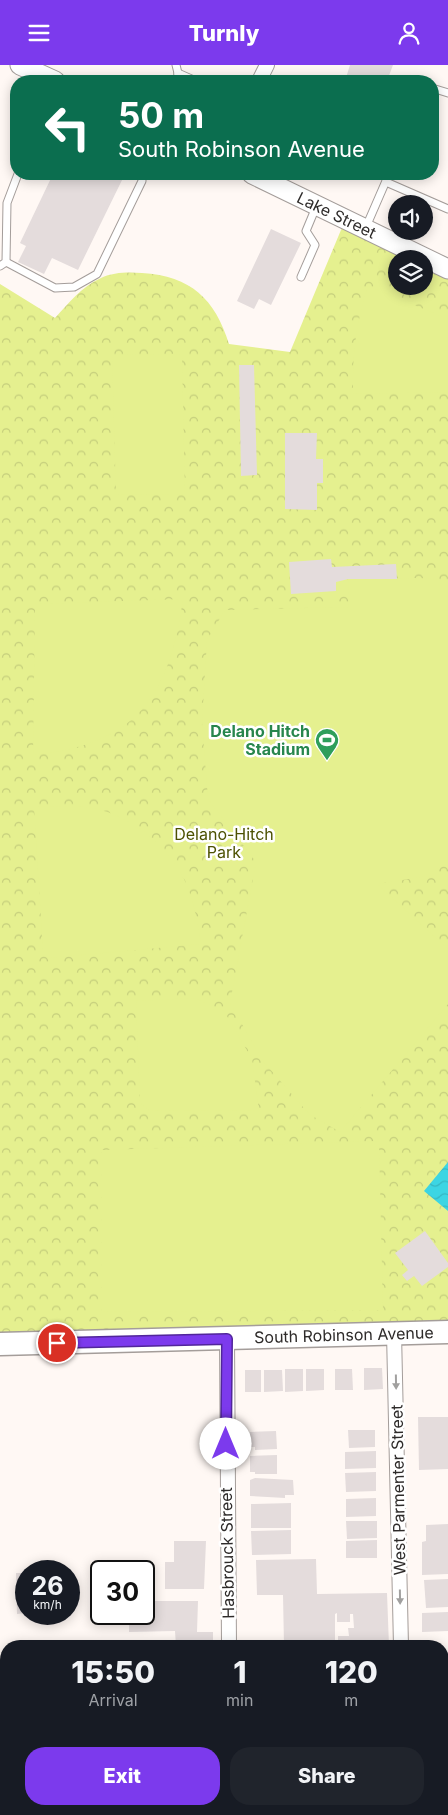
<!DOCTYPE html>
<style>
:root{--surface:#171b24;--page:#20242c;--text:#f1f3f6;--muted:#9ea1a6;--accent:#7c3aed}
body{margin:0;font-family:Inter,sans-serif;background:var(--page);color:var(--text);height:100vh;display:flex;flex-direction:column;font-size:19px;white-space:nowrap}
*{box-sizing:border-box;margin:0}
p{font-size:16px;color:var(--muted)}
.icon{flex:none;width:28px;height:28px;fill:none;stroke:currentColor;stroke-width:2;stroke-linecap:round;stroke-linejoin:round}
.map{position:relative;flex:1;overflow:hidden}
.side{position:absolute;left:0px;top:1575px;width:449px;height:175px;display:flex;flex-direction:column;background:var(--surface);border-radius:20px 20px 0 0;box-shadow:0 2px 12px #0003}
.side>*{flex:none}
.top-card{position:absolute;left:10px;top:10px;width:429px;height:105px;border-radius:20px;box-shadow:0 2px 12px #0003;background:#0b6e4f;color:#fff;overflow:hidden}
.fabs{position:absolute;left:388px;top:130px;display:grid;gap:10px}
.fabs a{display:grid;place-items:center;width:45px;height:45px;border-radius:50%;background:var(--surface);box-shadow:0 2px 12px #0003;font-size:25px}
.speed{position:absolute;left:15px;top:1495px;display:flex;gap:10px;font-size:25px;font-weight:700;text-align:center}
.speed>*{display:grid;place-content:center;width:65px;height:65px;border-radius:50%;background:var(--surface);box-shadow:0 2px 12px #0003;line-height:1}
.speed small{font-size:12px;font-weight:400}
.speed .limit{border:2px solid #111;border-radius:8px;background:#fff;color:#111}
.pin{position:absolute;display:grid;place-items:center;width:42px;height:42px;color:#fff;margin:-21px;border:2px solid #fff;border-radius:50%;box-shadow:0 1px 5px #0007}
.me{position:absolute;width:55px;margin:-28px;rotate:0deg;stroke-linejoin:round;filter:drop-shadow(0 0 4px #0008)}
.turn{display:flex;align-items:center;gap:18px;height:105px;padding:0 25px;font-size:22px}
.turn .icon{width:65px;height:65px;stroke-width:2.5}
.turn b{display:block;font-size:35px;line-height:42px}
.eta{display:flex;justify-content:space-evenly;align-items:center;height:85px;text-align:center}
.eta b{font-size:30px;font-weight:800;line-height:35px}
.cta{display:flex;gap:10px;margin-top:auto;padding:10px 25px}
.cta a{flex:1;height:58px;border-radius:20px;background:var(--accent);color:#fff;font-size:20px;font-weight:800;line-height:58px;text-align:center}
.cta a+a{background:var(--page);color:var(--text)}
header{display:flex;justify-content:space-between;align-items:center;height:65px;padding:0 25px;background:var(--accent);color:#fff;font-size:22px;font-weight:800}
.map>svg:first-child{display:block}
</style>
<header><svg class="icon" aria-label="menu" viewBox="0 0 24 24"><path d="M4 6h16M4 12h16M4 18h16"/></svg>Turnly<svg class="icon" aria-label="person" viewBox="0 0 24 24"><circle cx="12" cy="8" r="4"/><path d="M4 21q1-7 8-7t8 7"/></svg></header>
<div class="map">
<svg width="448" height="1750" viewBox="0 0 448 1750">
<defs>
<pattern id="park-crowns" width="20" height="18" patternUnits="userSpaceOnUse" patternTransform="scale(1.25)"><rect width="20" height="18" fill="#e5f08f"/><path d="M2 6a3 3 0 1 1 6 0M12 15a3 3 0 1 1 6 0" fill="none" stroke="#c5ce7c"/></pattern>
<pattern id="water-waves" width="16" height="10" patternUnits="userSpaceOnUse" patternTransform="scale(1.25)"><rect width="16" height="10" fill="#3cd5e3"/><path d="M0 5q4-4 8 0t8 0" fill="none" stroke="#35b7c3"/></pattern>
</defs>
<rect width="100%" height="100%" fill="#fff8f4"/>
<path fill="url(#park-crowns)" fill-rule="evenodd" d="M346,153L448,204V1269L0,1279V219L55,253C68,239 82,221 101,213C113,207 129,207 142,208C191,211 215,234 229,279L290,287ZM396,194H424V221H396Z"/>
<g fill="#e5f08f">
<path d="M368,221L448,254V327L353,329C352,291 356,257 368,221Z"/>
<path d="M182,289L185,429L116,430L112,290Z"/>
<path d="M419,513L448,515V798L422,812L377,819L448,884V939L340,1067L309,1049L263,996L230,938L256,797L208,734L202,658L207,575L225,545L349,542L348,514Z"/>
<path d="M183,534C169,632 137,679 33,690L35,539Z"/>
<path d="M34,742C51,742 68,741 84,742C126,746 167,778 185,816C194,836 198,858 201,879L49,893L43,887Z"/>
<path d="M194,933L224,946L252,994L259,1045L150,1046L140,1038L136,936Z"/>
<path d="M379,1076L383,1245L102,1247V1085Z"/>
</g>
<path fill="url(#water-waves)" d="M448,1097V1146L424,1126Z"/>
<g fill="#e4dcdc">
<path d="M350,0H393L387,16H345Z"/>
<path d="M53,109H115L123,113L78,205L52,193L44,209L18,197L26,181L20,178Z"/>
<path d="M271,164L301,178L271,240L259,234L254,244L237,236Z"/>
<path d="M239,300H254L257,410L241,411Z"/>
<path d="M285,368H317L316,394H323V418H317V445L285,444Z"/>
<path d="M331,494L332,502L396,499L397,514H348L336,517V526L291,529L289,497Z"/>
<path d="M425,1166L448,1198V1202L422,1221L414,1211L407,1216L402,1210L408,1205L395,1188Z"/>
<path d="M364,1303H382L383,1324L364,1325Z"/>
<path d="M285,1304H303V1326L285,1327Z"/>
<path d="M306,1304H324V1325L306,1326Z"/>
<path d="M335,1304H352L353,1325H335Z"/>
<rect x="245" y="1305" width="16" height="22"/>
<path d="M264,1305H282L283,1326L264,1327Z"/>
<path d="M418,1352H448V1404L419,1405Z"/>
<path d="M348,1365H375V1382L349,1383Z"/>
<path d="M276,1366L277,1384L255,1385V1382H251L250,1367Z"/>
<path d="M376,1386V1403L345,1404V1387Z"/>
<path d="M277,1390V1409H255V1407H250V1391Z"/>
<path d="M376,1407V1426L346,1427L345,1408Z"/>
<path d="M255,1413L293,1415L294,1430H285V1433L250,1431V1415Z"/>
<path d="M376,1433V1451L346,1452V1434Z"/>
<path d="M291,1438V1463H251V1439Z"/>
<path d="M346,1456H377V1473L347,1474Z"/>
<path d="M448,1459V1509L422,1510V1477L426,1476V1460Z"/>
<path d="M291,1465V1489L252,1490L251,1466Z"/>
<path d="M377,1475V1493H346V1476Z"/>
<path d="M174,1476H206L204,1524H165V1497H174Z"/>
<path d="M316,1494L317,1529L387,1528L389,1581H338V1571H349L348,1563H354L353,1549H350V1557H337V1548L335,1549V1581H284L283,1530H257L256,1495Z"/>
<path d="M16,1508H26V1548L17,1549Z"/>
<path d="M448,1514V1542L426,1543L424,1515Z"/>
<path d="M144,1536H198L197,1567H213V1581H176L175,1566L129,1567V1549H144Z"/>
<path d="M448,1547V1566L422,1567V1548Z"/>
<rect x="186" y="1744" width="24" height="6"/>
</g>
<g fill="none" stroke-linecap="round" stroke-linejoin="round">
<g stroke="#a49d9a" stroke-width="9">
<g id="service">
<path d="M176,0L178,8"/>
<path d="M177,16L178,8L196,16"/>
<path d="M432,23L448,28"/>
<path d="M386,117L448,144"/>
<path d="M366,162L389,109"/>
<path d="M6,197L55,223L74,222L97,209L142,116V109"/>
<path d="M0,201L6,197L7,138L18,109"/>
<path d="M301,212L315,180L306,166L316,142"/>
</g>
</g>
<g stroke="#a49d9a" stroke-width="16">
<g id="minor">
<path d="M259,16L267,0"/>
<path d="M394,1268L401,1581"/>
<path d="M227,1274L229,1581"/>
<path d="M442,1614H448"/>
<path d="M0,1617H6"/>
<path d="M231,1744V1750"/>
<path d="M403,1744V1750"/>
</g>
</g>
<g stroke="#a49d9a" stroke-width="21">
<g id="secondary">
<path d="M20,0L55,16"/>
<path id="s1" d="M252,109L448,204"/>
</g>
</g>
<g stroke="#a49d9a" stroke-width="25">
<g id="trunk">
<path id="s2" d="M0,1279L448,1267"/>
</g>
</g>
<use href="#service" stroke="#fff" stroke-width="7"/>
<use href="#minor" stroke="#fff" stroke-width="14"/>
<use href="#secondary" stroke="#fff" stroke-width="19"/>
<use href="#trunk" stroke="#fff" stroke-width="22"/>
</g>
<defs><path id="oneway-solid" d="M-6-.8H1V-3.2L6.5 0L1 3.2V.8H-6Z" transform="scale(1.25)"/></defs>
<g fill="#a1a09f">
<use href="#oneway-solid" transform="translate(396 1317) rotate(89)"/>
<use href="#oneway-solid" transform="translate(400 1532) rotate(89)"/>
</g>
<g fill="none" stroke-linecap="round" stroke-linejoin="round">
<g stroke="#51269a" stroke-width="12">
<path id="route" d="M57,1278L227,1274L226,1379"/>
</g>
<use href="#route" stroke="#7c3aed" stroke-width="9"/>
</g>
<defs>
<g id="stadium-pin" transform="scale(1.25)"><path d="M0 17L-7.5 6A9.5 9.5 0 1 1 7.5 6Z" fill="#2e9e5b" stroke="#fff"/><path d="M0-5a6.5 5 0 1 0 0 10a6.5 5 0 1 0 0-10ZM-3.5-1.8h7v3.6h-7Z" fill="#fff"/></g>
</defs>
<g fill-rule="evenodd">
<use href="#stadium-pin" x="327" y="675"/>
</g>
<g text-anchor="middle" stroke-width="5" stroke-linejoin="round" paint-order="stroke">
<g font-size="16" fill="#2e2b2a" stroke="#fff">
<text dy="6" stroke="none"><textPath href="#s1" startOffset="94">Lake Street</textPath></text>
<text dy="6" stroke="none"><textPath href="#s2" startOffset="344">South Robinson Avenue</textPath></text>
<text transform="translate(398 1425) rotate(-91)" y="6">West Parmenter Street</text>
<text transform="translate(227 1488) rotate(-91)" y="6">Hasbrouck Street</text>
</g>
<g font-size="16" font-weight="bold" fill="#27864d" stroke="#fff" text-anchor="end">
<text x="310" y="672">Delano Hitch<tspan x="310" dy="18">Stadium</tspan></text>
</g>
<g font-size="16" fill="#4c5102" stroke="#fff">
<text x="224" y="775">Delano-Hitch<tspan x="224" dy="18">Park</tspan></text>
</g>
</g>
</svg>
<div class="fabs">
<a><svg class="icon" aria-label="sound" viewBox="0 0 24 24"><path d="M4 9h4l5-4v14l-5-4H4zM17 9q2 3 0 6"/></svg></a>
<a><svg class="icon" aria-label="layers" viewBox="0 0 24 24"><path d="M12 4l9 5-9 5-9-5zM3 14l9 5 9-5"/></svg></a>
</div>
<div class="speed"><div>26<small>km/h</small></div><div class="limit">30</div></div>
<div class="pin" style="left:57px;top:1278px;background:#d93025"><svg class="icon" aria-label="arrive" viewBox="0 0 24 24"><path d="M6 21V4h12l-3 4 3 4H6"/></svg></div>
<svg class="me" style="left:226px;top:1379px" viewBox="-20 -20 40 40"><circle r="19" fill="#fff"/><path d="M0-13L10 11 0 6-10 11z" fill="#7c3aed"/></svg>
<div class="top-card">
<div class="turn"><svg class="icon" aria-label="left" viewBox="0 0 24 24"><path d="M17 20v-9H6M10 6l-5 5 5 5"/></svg><div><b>50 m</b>South Robinson Avenue</div></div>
</div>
<section class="side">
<div class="eta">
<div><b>15:50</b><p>Arrival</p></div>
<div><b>1</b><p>min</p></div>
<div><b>120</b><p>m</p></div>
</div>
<div class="cta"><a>Exit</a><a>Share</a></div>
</section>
</div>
